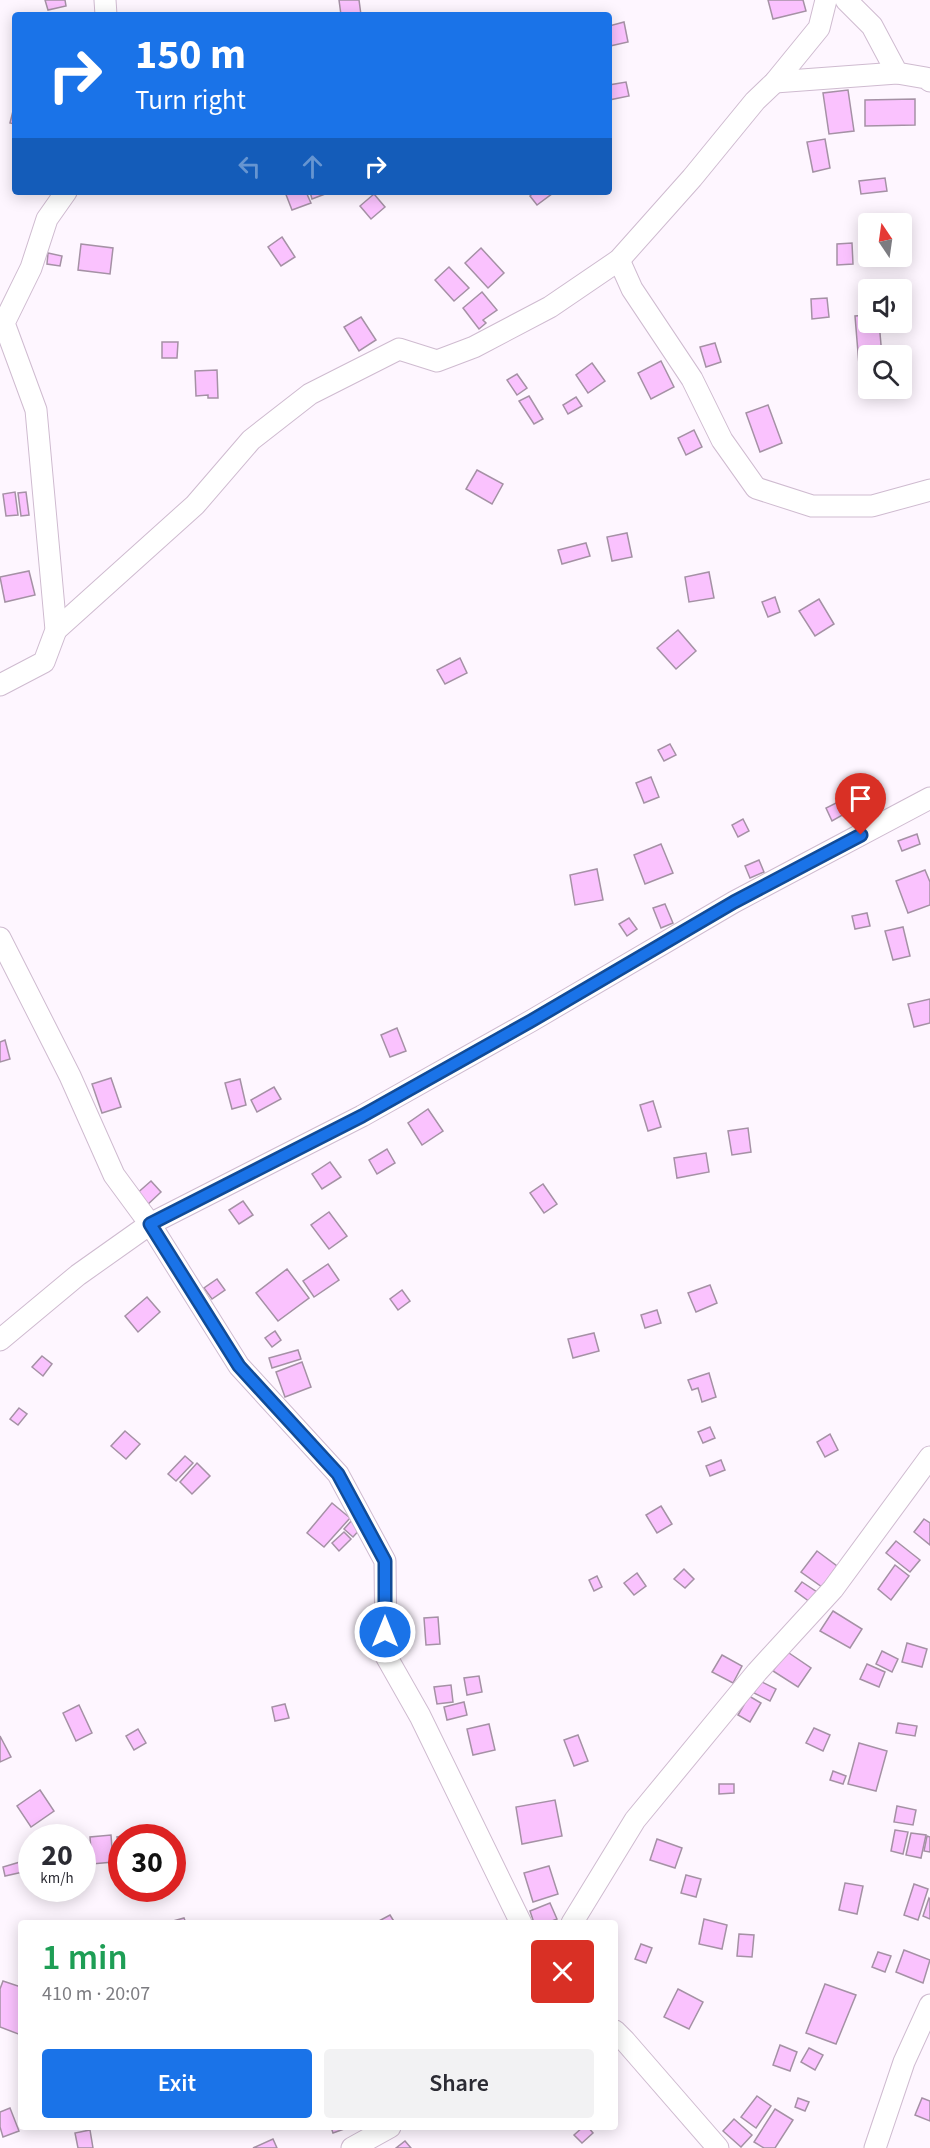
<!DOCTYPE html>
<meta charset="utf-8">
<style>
:root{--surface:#fff;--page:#f2f2f3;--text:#2b2b33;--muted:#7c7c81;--accent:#1a73e8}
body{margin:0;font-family:"Source Sans 3",sans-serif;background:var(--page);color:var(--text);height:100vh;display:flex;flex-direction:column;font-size:22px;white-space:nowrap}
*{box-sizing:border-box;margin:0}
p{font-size:20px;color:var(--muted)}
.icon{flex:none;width:33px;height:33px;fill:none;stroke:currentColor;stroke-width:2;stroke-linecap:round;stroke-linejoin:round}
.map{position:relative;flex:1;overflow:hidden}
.panel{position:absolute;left:18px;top:1920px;width:600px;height:210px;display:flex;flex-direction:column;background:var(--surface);border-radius:6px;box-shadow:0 3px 15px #0003}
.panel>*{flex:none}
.guide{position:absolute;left:12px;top:12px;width:600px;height:183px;border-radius:6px;box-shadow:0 3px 15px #0003;background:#1a73e8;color:#fff;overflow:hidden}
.needle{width:39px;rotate:347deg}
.controls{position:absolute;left:858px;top:213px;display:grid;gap:12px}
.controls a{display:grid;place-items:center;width:54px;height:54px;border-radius:6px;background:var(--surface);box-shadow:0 3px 15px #0003;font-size:30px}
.speed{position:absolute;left:18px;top:1824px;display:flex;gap:12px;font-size:30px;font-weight:700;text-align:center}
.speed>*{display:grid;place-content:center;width:78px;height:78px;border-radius:50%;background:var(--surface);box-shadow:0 3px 15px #0003;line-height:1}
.speed small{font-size:15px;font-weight:400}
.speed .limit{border:9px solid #d22;background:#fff;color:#111}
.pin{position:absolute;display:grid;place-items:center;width:51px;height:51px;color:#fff;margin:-62px -26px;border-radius:50% 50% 50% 0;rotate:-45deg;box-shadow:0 0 6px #0007}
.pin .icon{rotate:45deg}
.me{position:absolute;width:66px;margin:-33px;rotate:0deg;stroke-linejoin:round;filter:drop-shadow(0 0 4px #0008)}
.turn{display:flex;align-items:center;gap:21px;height:126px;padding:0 24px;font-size:27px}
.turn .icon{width:78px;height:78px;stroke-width:2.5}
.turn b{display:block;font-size:42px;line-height:51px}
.lanes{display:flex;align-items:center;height:57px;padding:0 24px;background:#0003;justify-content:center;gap:30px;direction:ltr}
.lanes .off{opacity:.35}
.round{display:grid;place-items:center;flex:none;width:63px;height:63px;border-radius:6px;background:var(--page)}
.summary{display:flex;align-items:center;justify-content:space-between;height:102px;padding:0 24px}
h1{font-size:36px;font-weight:600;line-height:45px;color:#1e9e55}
.cta{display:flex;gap:12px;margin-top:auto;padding:12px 24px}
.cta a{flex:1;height:69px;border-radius:6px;background:var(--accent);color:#fff;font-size:24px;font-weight:600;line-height:69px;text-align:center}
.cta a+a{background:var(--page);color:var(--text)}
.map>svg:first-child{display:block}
</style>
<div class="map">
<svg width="930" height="2148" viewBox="0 0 930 2148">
<rect width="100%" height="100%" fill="#fef6ff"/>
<g fill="#fac2fe" stroke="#a591a5" stroke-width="1.5">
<path d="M45,0H65L66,6L48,10Z"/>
<path d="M339,0H359L361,15H341Z"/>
<path d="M768,0H803L806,11L773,19Z"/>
<path d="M624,22L628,42L610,46L609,26Z"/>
<path d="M626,82L629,96L609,100V85Z"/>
<path d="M848,90L854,131L829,134L823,93Z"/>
<path d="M915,99V125L865,126V100Z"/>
<path d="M15,103V124L10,123Z"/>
<path d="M825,139L830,168L813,172L807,142Z"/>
<path d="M885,178L887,191L861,194L859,181Z"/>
<path d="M285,192H306L311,203L292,210Z"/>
<path d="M310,192H324L325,194L312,199Z"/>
<path d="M534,192H553V193L537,205L530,196Z"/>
<path d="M374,194L385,207L371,219L360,206Z"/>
<path d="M282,237L295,257L281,266L268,247Z"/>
<path d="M852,243L853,264L837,265V244Z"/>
<path d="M81,244L113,248L110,274L78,270Z"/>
<path d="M481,248L504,273L488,288L465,263Z"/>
<path d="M48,253L62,256L60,266L47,264Z"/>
<path d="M449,267L469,288L454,301L435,280Z"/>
<path d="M482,292L497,310L483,320L486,323L479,329L463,308Z"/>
<path d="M827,298L829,317L812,319L811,299Z"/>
<path d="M868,315V322H879L882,356H868V364L859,365L855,316Z"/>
<path d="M361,317L376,340L359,351L344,327Z"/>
<path d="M162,342H178L177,358H162Z"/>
<path d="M715,343L721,362L706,367L700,347Z"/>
<path d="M661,361L674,387L651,399L638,373Z"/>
<path d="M592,363L605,381L588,393L576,375Z"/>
<path d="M217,370L218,398H208V395L196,396L195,371Z"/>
<path d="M517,374L527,388L517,395L507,380Z"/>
<path d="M529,396L543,419L534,424L519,401Z"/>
<path d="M576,397L582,406L568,414L563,405Z"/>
<path d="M768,405L782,443L760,452L746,413Z"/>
<path d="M694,430L702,447L686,455L678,438Z"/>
<path d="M477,470L503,484L492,504L466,489Z"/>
<path d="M15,492L18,515L6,516L3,494Z"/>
<path d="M26,492L29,515L21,516L18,493Z"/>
<path d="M627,533L632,557L612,561L607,537Z"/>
<path d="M586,543L590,556L562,564L558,550Z"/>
<path d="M29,571L35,595L5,602L0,577Z"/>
<path d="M709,572L714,598L689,602L685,577Z"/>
<path d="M775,597L780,612L768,617L762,602Z"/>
<path d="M819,599L834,624L815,636L799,611Z"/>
<path d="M678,630L696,651L676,669L657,648Z"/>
<path d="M460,658L467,673L445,684L437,670Z"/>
<path d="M670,744L676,755L664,761L658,750Z"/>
<path d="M651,777L659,797L644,803L636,783Z"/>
<path d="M840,801L846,813L832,821L826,808Z"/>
<path d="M743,819L749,831L738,837L732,825Z"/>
<path d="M917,834L920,844L902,851L898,841Z"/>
<path d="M661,844L673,873L645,884L634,855Z"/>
<path d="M759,860L764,872L750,878L745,866Z"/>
<path d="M597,869L603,900L575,905L570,875Z"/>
<path d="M925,870L930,882V905L908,913L896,881Z"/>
<path d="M665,904L673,923L661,928L653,908Z"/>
<path d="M867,913L870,926L855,929L852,916Z"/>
<path d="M629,918L637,929L627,936L619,924Z"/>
<path d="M903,927L910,956L893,960L885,931Z"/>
<path d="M930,999V1023L914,1027L908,1004Z"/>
<path d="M397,1028L406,1051L390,1057L381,1035Z"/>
<path d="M5,1040L10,1059L0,1062V1042Z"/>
<path d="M111,1078L121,1107L102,1113L92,1084Z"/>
<path d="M240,1079L246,1105L232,1109L225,1083Z"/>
<path d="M274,1087L281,1099L257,1112L251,1100Z"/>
<path d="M653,1101L661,1127L648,1131L640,1105Z"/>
<path d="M428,1109L443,1131L422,1145L408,1123Z"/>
<path d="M748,1128L751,1152L732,1155L728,1131Z"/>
<path d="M387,1149L395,1163L377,1174L369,1160Z"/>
<path d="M706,1153L709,1172L677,1178L674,1158Z"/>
<path d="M330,1162L341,1177L322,1189L312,1174Z"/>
<path d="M151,1181L161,1192L145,1207L134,1196Z"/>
<path d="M543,1184L557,1204L544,1213L530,1193Z"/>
<path d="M243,1201L253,1215L239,1224L229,1210Z"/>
<path d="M329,1212L347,1236L329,1249L311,1225Z"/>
<path d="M328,1264L339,1280L314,1297L303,1281Z"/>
<path d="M287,1269L309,1298L278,1321L256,1293Z"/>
<path d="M217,1279L225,1290L212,1299L204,1288Z"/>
<path d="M710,1285L717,1303L696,1312L688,1293Z"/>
<path d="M402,1290L410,1301L398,1310L390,1299Z"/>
<path d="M147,1297L160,1312L138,1332L125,1316Z"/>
<path d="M657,1310L661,1323L645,1328L641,1315Z"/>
<path d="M275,1331L281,1340L272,1347L265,1338Z"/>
<path d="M594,1333L599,1351L573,1358L568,1339Z"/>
<path d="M298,1350L301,1359L272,1368L269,1358Z"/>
<path d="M42,1356L52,1364L43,1376L32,1367Z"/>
<path d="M302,1362L311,1387L285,1397L276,1372Z"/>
<path d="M709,1373L716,1397L702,1402L698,1388L692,1390L688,1380Z"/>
<path d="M19,1408L27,1414L18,1425L10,1419Z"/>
<path d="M710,1427L715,1438L703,1443L698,1432Z"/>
<path d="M125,1431L140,1444L126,1459L111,1446Z"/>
<path d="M830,1434L838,1450L825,1457L817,1442Z"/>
<path d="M185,1456L193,1463L176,1481L168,1474Z"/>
<path d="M721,1460L725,1470L710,1476L706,1466Z"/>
<path d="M197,1463L210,1476L192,1494L180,1482Z"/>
<path d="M332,1503L350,1518L324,1547L307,1533Z"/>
<path d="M661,1506L672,1524L657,1533L646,1515Z"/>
<path d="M924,1519L930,1523V1545L914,1532Z"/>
<path d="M352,1520L361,1528L353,1537L344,1529Z"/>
<path d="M344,1532L351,1539L339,1551L332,1543Z"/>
<path d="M896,1541L920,1560L910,1572L886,1553Z"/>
<path d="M817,1551L837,1566L822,1587L801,1572Z"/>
<path d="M895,1565L909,1576L891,1600L878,1589Z"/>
<path d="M684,1569L694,1579L685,1588L674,1579Z"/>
<path d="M637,1573L646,1586L634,1595L624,1583Z"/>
<path d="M597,1576L602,1587L594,1591L589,1580Z"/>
<path d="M802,1582L817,1592L810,1602L795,1591Z"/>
<path d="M833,1611L862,1629L850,1648L820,1631Z"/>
<path d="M438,1617L440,1644L426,1645L424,1618Z"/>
<path d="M907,1643L927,1649L922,1667L902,1662Z"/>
<path d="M786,1651L811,1668L798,1687L773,1671Z"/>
<path d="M882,1651L898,1659L892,1672L876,1664Z"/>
<path d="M722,1655L742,1666L733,1683L712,1672Z"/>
<path d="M867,1664L885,1672L879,1687L860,1679Z"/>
<path d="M479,1676L482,1692L467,1695L464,1678Z"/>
<path d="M760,1681L776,1689L770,1701L754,1693Z"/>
<path d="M451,1685L453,1702L437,1704L434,1687Z"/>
<path d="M749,1696L761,1703L750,1722L738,1715Z"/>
<path d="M464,1702L467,1715L447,1720L444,1707Z"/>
<path d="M285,1704L289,1718L275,1721L272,1707Z"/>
<path d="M79,1705L92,1733L76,1741L63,1713Z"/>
<path d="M898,1723L917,1726L915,1736L896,1733Z"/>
<path d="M489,1724L495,1750L473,1755L467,1729Z"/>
<path d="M814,1728L830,1735L823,1751L806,1743Z"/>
<path d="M138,1729L146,1743L134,1750L126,1736Z"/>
<path d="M578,1735L588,1761L574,1766L564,1740Z"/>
<path d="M0,1736L11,1757L0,1762Z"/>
<path d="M859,1743L887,1751L876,1791L848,1784Z"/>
<path d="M833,1771L846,1776L843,1784L830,1780Z"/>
<path d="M719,1784H734V1793L719,1794Z"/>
<path d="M40,1790L54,1811L31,1827L17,1806Z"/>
<path d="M555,1800L562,1836L522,1844L516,1807Z"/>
<path d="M897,1806L916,1810L913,1825L894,1822Z"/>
<path d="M895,1830L908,1832L903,1854L891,1851Z"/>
<path d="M911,1833L926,1835L921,1858L906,1855Z"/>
<path d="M137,1834L138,1838H122L120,1854L117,1837Z"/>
<path d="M111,1835L113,1862L92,1864L90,1837Z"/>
<path d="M927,1836L930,1837V1852L924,1851Z"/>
<path d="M657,1839L682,1848L675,1868L650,1860Z"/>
<path d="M20,1862L23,1872L5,1876L3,1867Z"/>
<path d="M549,1866L558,1894L533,1902L524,1873Z"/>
<path d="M686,1875L701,1879L696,1897L681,1893Z"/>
<path d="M845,1883L863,1886L857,1914L839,1910Z"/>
<path d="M914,1884L928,1889L918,1920L904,1915Z"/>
<path d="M929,1898L930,1899V1919L923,1916Z"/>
<path d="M550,1903L557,1919L547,1923H534L530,1911Z"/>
<path d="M390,1915L395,1923H377V1922Z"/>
<path d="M184,1918L186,1923H166Z"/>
<path d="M704,1919L727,1925L722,1949L699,1944Z"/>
<path d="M739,1934L754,1935L752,1957L737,1956Z"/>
<path d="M641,1944L652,1948L646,1963L635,1959Z"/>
<path d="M904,1950L930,1960L923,1983L896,1972Z"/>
<path d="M878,1952L891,1956L885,1972L872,1967Z"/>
<path d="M3,1981L21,1987V2035L0,2027V1989Z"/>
<path d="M825,1984L856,1995L836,2044L806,2033Z"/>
<path d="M678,1989L703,2002L689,2029L664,2017Z"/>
<path d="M780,2045L797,2052L790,2071L773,2065Z"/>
<path d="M809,2048L823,2055L815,2070L801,2062Z"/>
<path d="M757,2096L771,2106L756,2128L741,2117Z"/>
<path d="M798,2098L809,2102L805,2111L795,2107Z"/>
<path d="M922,2098L930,2101V2121L915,2115Z"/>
<path d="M10,2108L19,2131L3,2137L0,2127V2112Z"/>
<path d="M775,2109L793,2120L775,2148H764L754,2142Z"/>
<path d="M734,2119L752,2135L741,2147L723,2131Z"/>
<path d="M331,2127H343L344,2129L333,2133Z"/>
<path d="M583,2127H588L593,2133L582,2143L574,2135Z"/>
<path d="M90,2130L93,2148H78L75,2133Z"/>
<path d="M273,2139L277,2148H253Z"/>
<path d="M405,2141L411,2148H396Z"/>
</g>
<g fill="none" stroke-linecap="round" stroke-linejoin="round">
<g stroke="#cfbbd0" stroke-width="23">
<g id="minor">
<path d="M105,0L106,15"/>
<path d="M846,0L872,26L897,73L926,78L930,81"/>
<path d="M775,82L897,73"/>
<path d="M619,260L632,289L692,379L722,440L756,488L812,506H872L930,490"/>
<path d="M56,630L195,505L251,440L310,394L399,349L437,361L474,347L550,307L619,260L692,178L755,101L775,82L819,28L826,0"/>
<path d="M0,685L44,662L56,630L36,410L4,323L31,268L47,219L66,192"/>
<path d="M0,938L70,1076L114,1175L150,1224L239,1366L338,1474L385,1561L386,1656L420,1716L521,1923"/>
<path d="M0,1340L78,1275L150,1224L362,1116L531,1021L734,902L930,798"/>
<path d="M572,1923L635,1820L757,1672L833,1589L930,1457"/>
<path d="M615,2031L625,2041L718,2148"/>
<path d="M352,2148L390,2127"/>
<path d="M875,2148L904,2062L930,2005"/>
</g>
</g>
<use href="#minor" stroke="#fff" stroke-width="21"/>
</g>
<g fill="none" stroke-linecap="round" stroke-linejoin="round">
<g stroke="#114b97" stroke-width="15">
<path id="route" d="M385,1632V1561L338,1474L239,1366L150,1224L362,1116L531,1021L734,902L861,835"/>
</g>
<use href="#route" stroke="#1a73e8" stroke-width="10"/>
</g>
</svg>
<div class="controls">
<a><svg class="needle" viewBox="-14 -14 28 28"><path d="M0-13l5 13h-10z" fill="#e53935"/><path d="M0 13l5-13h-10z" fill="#7c7c81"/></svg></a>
<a><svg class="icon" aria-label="sound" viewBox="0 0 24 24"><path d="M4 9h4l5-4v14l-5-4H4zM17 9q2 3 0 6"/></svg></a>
<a><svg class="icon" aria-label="search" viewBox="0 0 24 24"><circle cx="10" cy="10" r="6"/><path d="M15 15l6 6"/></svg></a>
</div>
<div class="speed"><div>20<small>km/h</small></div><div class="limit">30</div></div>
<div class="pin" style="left:861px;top:835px;background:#d93025"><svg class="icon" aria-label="arrive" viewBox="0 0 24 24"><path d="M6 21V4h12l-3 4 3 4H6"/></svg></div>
<svg class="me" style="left:385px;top:1632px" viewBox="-20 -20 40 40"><circle r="17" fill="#1a73e8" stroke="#fff" stroke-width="3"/><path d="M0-11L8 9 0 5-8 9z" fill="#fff"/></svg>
<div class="guide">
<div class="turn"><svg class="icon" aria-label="right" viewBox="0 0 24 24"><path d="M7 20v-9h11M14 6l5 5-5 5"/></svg><div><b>150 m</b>Turn right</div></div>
<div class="lanes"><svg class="icon off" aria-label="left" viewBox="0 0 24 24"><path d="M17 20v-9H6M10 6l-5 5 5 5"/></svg><svg class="icon off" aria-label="ahead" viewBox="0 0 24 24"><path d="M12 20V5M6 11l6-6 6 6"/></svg><svg class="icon" aria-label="right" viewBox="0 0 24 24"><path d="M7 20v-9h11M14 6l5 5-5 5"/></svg></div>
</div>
<section class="panel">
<div class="summary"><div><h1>1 min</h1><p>410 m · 20:07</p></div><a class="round" style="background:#d93025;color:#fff"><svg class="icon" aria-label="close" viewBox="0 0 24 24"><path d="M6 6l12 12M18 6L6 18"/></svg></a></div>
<div class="cta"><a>Exit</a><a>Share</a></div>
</section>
</div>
